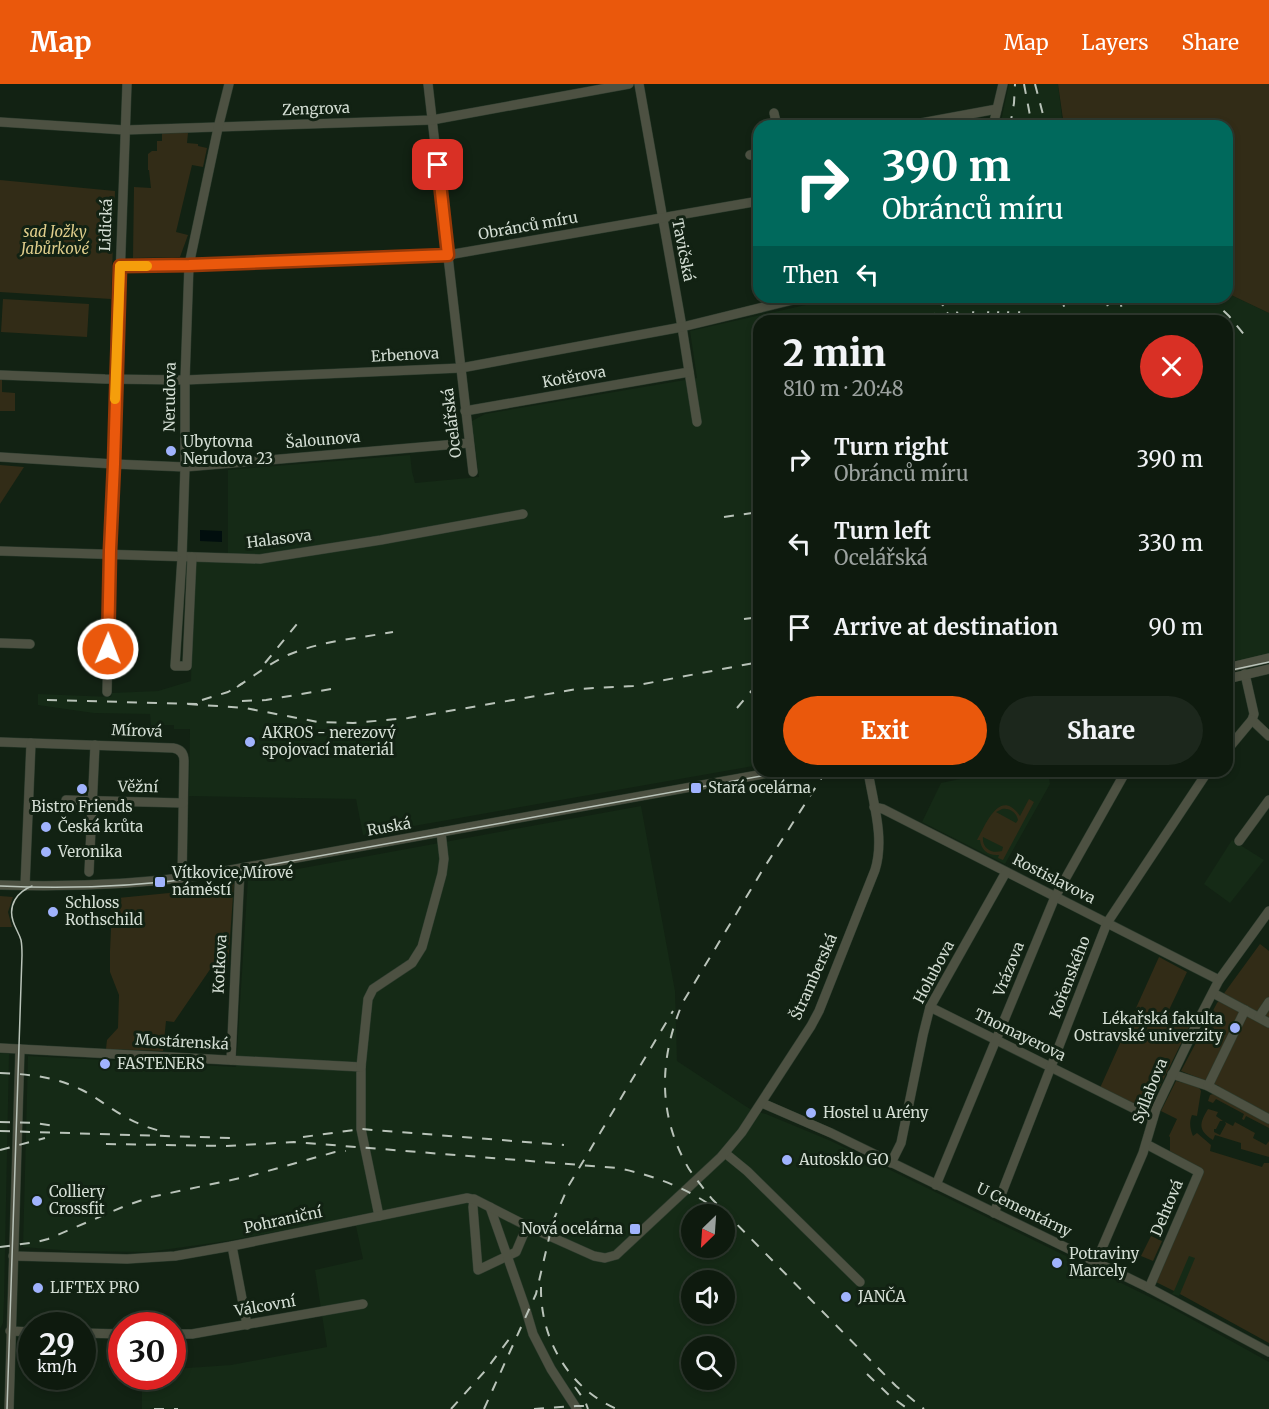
<!DOCTYPE html>
<meta charset="utf-8">
<style>
:root{--surface:#0e1a0e;--page:#1c271c;--text:#f1f3f6;--muted:#9ba19e;--line:#2e382e;--accent:#ea580c}
body{margin:0;font-family:Merriweather,serif;background:var(--page);color:var(--text);height:100vh;display:flex;flex-direction:column;font-size:22px;white-space:nowrap}
*{box-sizing:border-box;margin:0}
p{font-size:20px;color:var(--muted)}
.icon{flex:none;width:33px;height:33px;fill:none;stroke:currentColor;stroke-width:2;stroke-linecap:round;stroke-linejoin:round}
.map{position:relative;flex:1;overflow:hidden}
.drawer{position:absolute;left:753px;top:231px;width:480px;height:462px;display:flex;flex-direction:column;background:var(--surface);border-radius:18px;box-shadow:0 3px 9px #0003,0 0 0 2px var(--line)}
.drawer>*{flex:none}
.top-card{position:absolute;left:753px;top:36px;width:480px;height:183px;border-radius:18px;box-shadow:0 3px 9px #0003,0 0 0 2px var(--line);background:#00695c;color:#fff;overflow:hidden}
.needle{width:39px;rotate:205deg}
.buttons{position:absolute;left:681px;top:1120px;display:grid;gap:12px}
.buttons a{display:grid;place-items:center;width:54px;height:54px;border-radius:50%;background:var(--surface);box-shadow:0 3px 9px #0003,0 0 0 2px var(--line);font-size:30px}
.speed{position:absolute;left:18px;top:1228px;display:flex;gap:12px;font-size:30px;font-weight:700;text-align:center}
.speed>*{display:grid;place-content:center;width:78px;height:78px;border-radius:50%;background:var(--surface);box-shadow:0 3px 9px #0003,0 0 0 2px var(--line);line-height:1}
.speed small{font-size:15px;font-weight:400}
.speed .limit{border:9px solid #d22;background:#fff;color:#111}
.pin{position:absolute;display:grid;place-items:center;width:51px;height:51px;color:#fff;margin:-26px;border-radius:12px;box-shadow:0 3px 9px #0006}
.me{position:absolute;width:66px;margin:-33px;rotate:1deg;stroke-linejoin:round;filter:drop-shadow(0 0 4px #0008)}
.turn{display:flex;align-items:center;gap:21px;height:126px;padding:0 30px;font-size:27px}
.turn .icon{width:78px;height:78px;stroke-width:2.5}
.turn b{display:block;font-size:42px;line-height:51px}
.then{display:flex;align-items:center;height:57px;padding:0 30px;background:#0003;gap:12px;font-size:22px}
.round{display:grid;place-items:center;flex:none;width:63px;height:63px;border-radius:32px;background:var(--page)}
.headline{display:flex;align-items:center;justify-content:space-between;height:102px;padding:0 30px}
h1{font-size:36px;font-weight:800;line-height:45px}
.button{display:flex;gap:12px;margin-top:auto;padding:12px 30px}
.button a{flex:1;height:69px;border-radius:36px;background:var(--accent);color:#fff;font-size:24px;font-weight:800;line-height:69px;text-align:center}
.button a+a{background:var(--page);color:var(--text)}
ul{padding:0;list-style:none}
li{display:flex;align-items:center;gap:18px;height:84px;padding:0 30px}
li div{flex:1}
li b{display:block;font-size:22px}
li em{font-style:normal}
header{display:flex;align-items:center;gap:36px;box-sizing:border-box;height:84px;padding:0 30px;background:var(--accent);color:#fff}
header strong{font-size:28px}
nav{display:flex;gap:33px;margin-inline-start:auto;font-size:21px}
.map>svg:first-child{display:block}
</style>
<header>
<strong>Map</strong>
<nav><a>Map</a><a>Layers</a><a>Share</a></nav>
</header>
<div class="map">
<svg width="1269" height="1325" viewBox="0 0 1269 1325">
<rect width="100%" height="100%" fill="#122213"/>
<g fill="#152a16" fill-rule="evenodd">
<path d="M1009,0H1058L1063,42H1000Z"/>
<path d="M1227,209L1269,229V570L1227,579V237H759V681L363,751L356,715L189,712L190,645H174V641H151L150,630L94,629L38,621V610L111,613L112,609L158,607L191,597L194,477L228,478V386L410,371L412,388L415,399L479,393L472,337L485,330L697,294L690,247L841,213H1227Z"/>
<path d="M998,687H1048L1050,700L1005,780L922,738L941,699Z"/>
<path d="M641,722L675,907L677,977L753,1027L766,1030L831,1057L1168,1222L1269,1278V1325H142V1293H172L173,1285L231,1281L327,1263L315,1186L363,1175L354,1133L227,1157L148,1168L73,1167L23,1163L28,972L236,983L248,794ZM692,1131H724V1164H692ZM692,1197H724V1230H692ZM692,1263H724V1296H692Z"/>
<path d="M1232,756L1264,776L1230,819L1204,800Z"/>
<path d="M0,969L9,970L4,1215L3,1239L0,1245Z"/>
<path d="M1172,1159L1207,1174L1186,1213L1180,1210L1179,1212L1172,1210L1174,1207L1156,1198Z"/>
</g>
<g fill="#322c17" fill-rule="evenodd">
<path d="M1058,0H1269V229L1227,209V42H1064Z"/>
<path d="M162,49H188L187,59L198,60V62L207,64L203,83L192,81L176,148L188,151L180,173L133,174L134,103L151,104L149,86H148V70L152,67H157V57H162Z"/>
<path d="M0,96L115,107L111,215L0,208Z"/>
<path d="M3,215L89,220L87,253L1,248Z"/>
<path d="M0,296H2V308L15,309V327H0Z"/>
<path d="M0,381L24,383L0,420Z"/>
<path d="M1029,715L1034,718L1003,776L998,774L999,771C988,772 981,766 980,756H977C986,740 1000,703 1020,732ZM1002,725C1010,724 1016,728 1018,736L1016,739L996,728ZM983,753L1003,763L1002,767C991,770 982,764 983,753Z"/>
<path d="M234,798L228,882L213,881L174,938L166,937L163,967L106,965L107,956L118,944L119,911L110,888V867L112,824L118,814L169,809L194,803Z"/>
<path d="M0,812L13,813L8,828L12,843H0Z"/>
<path d="M1260,860L1269,867V1044L1246,1032L1244,1036L1242,1035L1244,1030L1216,1015L1213,1019L1208,1017L1210,1011L1216,1009L1219,1002L1181,987L1217,919Z"/>
<path d="M1159,873L1187,888L1168,928L1191,939L1148,1027L1100,1004Z"/>
<path d="M1176,997L1198,1002L1201,1007L1197,1032L1192,1031C1189,1038 1190,1045 1193,1052L1197,1049L1211,1061L1210,1067L1262,1083L1264,1079H1269V1259L1180,1210L1195,1174L1189,1172L1174,1207L1156,1198L1202,1087L1170,1067V1053L1169,1052L1177,1035L1161,1027Z"/>
<path d="M1208,1025L1218,1028L1216,1032L1223,1037H1220L1216,1045H1214V1048L1220,1051L1226,1040L1225,1038L1233,1042L1235,1038L1255,1049L1253,1054L1266,1061L1269,1057V1073L1241,1065V1059L1215,1051L1213,1056C1198,1046 1199,1040 1208,1025Z"/>
<path d="M1151,1152L1162,1157L1153,1177L1141,1172Z"/>
</g>
<path fill="#010e0e" d="M200,446L222,447V458L200,457Z"/>
<g fill="none" stroke-linecap="round" stroke-linejoin="round">
<g stroke="#2d3c2e" stroke-width="10">
<g id="minor">
<path d="M428,0L473,388"/>
<path d="M639,0L682,243L697,338"/>
<path d="M774,29L777,42"/>
<path d="M0,38L125,46L432,36L629,0"/>
<path d="M905,42L997,25"/>
<path d="M993,42L1003,0"/>
<path d="M750,71L759,69"/>
<path d="M120,182L189,181L448,171L759,117"/>
<path d="M0,291L105,295L185,296L461,284L682,243L805,213"/>
<path d="M465,327L689,288"/>
<path d="M0,373L114,380L185,383L469,359"/>
<path d="M0,467L260,475L381,456L523,430"/>
<path d="M192,473L187,582H175L182,473L185,383V296L189,181L218,44L229,0"/>
<path d="M0,559L30,560"/>
<path d="M1227,584L1269,574"/>
<path d="M1245,590L1254,630L1252,636L1269,652"/>
<path d="M1227,595L1269,585"/>
<path d="M107,608L110,471L127,0"/>
<path d="M0,658L173,664C180,665 184,669 184,677L182,794"/>
<path d="M1227,666L1252,636"/>
<path d="M66,716L183,719"/>
<path d="M874,723L883,725L1219,896"/>
<path d="M1239,757L1269,716"/>
<path d="M89,788L95,661"/>
<path d="M0,801C66,803 131,801 197,792L780,687"/>
<path d="M25,802L31,659"/>
<path d="M1213,909L1269,939"/>
<path d="M930,923L1153,1034"/>
<path d="M1259,933L1269,918"/>
<path d="M0,964L361,983V1045L379,1132"/>
<path d="M231,976L240,785"/>
<path d="M361,983L368,915L373,905L412,879L422,863L442,790L444,775L441,748"/>
<path d="M1172,990L1208,1002L1269,1035"/>
<path d="M1208,1002L1245,926"/>
<path d="M762,1019L831,1049L1149,1204L1269,1268"/>
<path d="M1146,1060L1199,1088L1149,1204"/>
<path d="M725,1069L747,1087L860,1198"/>
<path d="M891,1079L901,1059L923,951L930,923L1006,788"/>
<path d="M936,1101L1055,813L1126,687"/>
<path d="M474,1115L473,1123L478,1186L516,1168L527,1142"/>
<path d="M490,1123L525,1223L533,1250L551,1285L577,1325"/>
<path d="M994,1129L1107,839L1208,687"/>
<path d="M232,1162L247,1241"/>
<path d="M13,1172L127,1175L175,1172L232,1162L467,1114L476,1116L527,1142L594,1172L605,1174L616,1171L721,1073L742,1048L811,942L819,927L875,786C885,754 873,719 868,687"/>
<path d="M1096,1178L1143,1069L1156,1025L1201,931L1219,896L1269,827"/>
<path d="M10,1247L32,1248"/>
<path d="M82,1249L122,1250"/>
<path d="M172,1250H192L363,1220"/>
<path d="M9,1325L20,965"/>
</g>
</g>
<use href="#minor" stroke="#4d5142" stroke-width="9"/>
<g stroke="#b9c3b9" stroke-width="1.5">
<path d="M1227,587L1269,578"/>
<path d="M0,802C66,805 131,803 197,794L789,687"/>
<path d="M7,1325L22,871C22,866 22,861 21,856C19,849 15,844 13,837C8,821 17,808 32,802"/>
</g>
<g stroke="#b9c3b9" stroke-width="2" stroke-dasharray="10 10" stroke-linecap="butt">
<path d="M1024,0L1032,42"/>
<path d="M1035,0L1046,42"/>
<path d="M1010,42L1014,19L1015,0"/>
<path d="M1062,213L1067,237"/>
<path d="M1104,213L1114,237"/>
<path d="M1119,213L1125,237"/>
<path d="M1209,213L1229,232L1246,253"/>
<path d="M929,237L950,213"/>
<path d="M943,237L953,220"/>
<path d="M954,237L963,213"/>
<path d="M971,237L977,213"/>
<path d="M986,237L992,213"/>
<path d="M996,237L1002,213"/>
<path d="M1006,237L1012,213"/>
<path d="M1017,237L1023,213"/>
<path d="M724,433L759,428"/>
<path d="M744,535L759,533"/>
<path d="M265,579L301,535"/>
<path d="M237,603C254,592 270,579 288,571C321,557 359,554 393,548"/>
<path d="M47,616L197,620"/>
<path d="M202,616L228,608L243,599"/>
<path d="M242,617L266,616L331,605"/>
<path d="M188,620L245,624L318,638L353,639L408,634L577,605L633,602L759,578"/>
<path d="M737,624L759,598"/>
<path d="M826,687L762,787L683,918C659,974 657,1031 689,1085C696,1095 704,1105 712,1115L877,1283L896,1302L924,1325"/>
<path d="M0,989C29,990 56,993 82,1006C96,1013 108,1023 122,1031C134,1038 147,1044 161,1047"/>
<path d="M0,1038L36,1039L54,1042"/>
<path d="M0,1047L231,1054"/>
<path d="M303,1053L361,1045L564,1061"/>
<path d="M106,1060L226,1062L294,1058L617,1084C653,1091 687,1104 716,1125"/>
<path d="M0,1066L45,1054"/>
<path d="M0,1163L37,1158L48,1155L125,1122L151,1113L250,1092L335,1068L346,1067"/>
<path d="M541,1203C540,1254 568,1304 617,1325"/>
<path d="M867,1290L890,1312L908,1325"/>
<path d="M575,1303L585,1317L588,1325"/>
<path d="M154,1325H178"/>
<path d="M451,1325L485,1287L510,1254"/>
<path d="M484,1325L536,1210L553,1137L569,1101L673,927"/>
<path d="M534,1325L576,1322H593"/>
</g>
</g>
<g fill="none" stroke-linecap="round" stroke-linejoin="round">
<g stroke="#983908" stroke-width="15">
<path id="route" d="M108,565L110,466L114,380L120,182L189,181L448,171L438,81"/>
</g>
<use href="#route" stroke="#ea580c" stroke-width="10"/>
<path stroke="#f59e0b" stroke-width="10" d="M115,315L120,182H147"/>
</g>
<g fill="#a0b3fd" stroke="#122213" stroke-width="2">
<circle cx="171" cy="367" r="6"/>
<circle cx="250" cy="658" r="6"/>
<rect x="690" y="698" width="12" height="12" rx="3"/>
<circle cx="82" cy="705" r="6"/>
<circle cx="46" cy="743" r="6"/>
<circle cx="46" cy="768" r="6"/>
<rect x="154" y="792" width="12" height="12" rx="3"/>
<circle cx="53" cy="828" r="6"/>
<circle cx="1235" cy="944" r="6"/>
<circle cx="105" cy="980" r="6"/>
<circle cx="811" cy="1029" r="6"/>
<circle cx="787" cy="1076" r="6"/>
<circle cx="37" cy="1117" r="6"/>
<rect x="629" y="1139" width="12" height="12" rx="3"/>
<circle cx="1057" cy="1179" r="6"/>
<circle cx="38" cy="1204" r="6"/>
<circle cx="846" cy="1213" r="6"/>
</g>
<g text-anchor="middle" stroke-width="6" stroke-linejoin="round" paint-order="stroke">
<g font-size="15" fill="#d3ddd3" stroke="#122213">
<text transform="translate(316 25) rotate(-2)" y="5">Zengrova</text>
<text transform="translate(106 141) rotate(-88)" y="5">Lidická</text>
<text transform="translate(528 142) rotate(-10)" y="5">Obránců míru</text>
<text transform="translate(683 166) rotate(79)" y="5">Tavičská</text>
<text transform="translate(405 271) rotate(-3)" y="5">Erbenova</text>
<text transform="translate(574 293) rotate(-10)" y="5">Kotěrova</text>
<text transform="translate(170 313) rotate(-89)" y="5">Nerudova</text>
<text transform="translate(452 339) rotate(-97)" y="5">Ocelářská</text>
<text transform="translate(323 356) rotate(-5)" y="5">Šalounova</text>
<text transform="translate(279 455) rotate(-7)" y="5">Halasova</text>
<text transform="translate(137 647) rotate(2)" y="5">Mírová</text>
<text transform="translate(138 703) rotate(1)" y="5">Věžní</text>
<text transform="translate(389 743) rotate(-10)" y="5">Ruská</text>
<text transform="translate(1054 795) rotate(27)" y="5">Rostislavova</text>
<text transform="translate(220 880) rotate(-87)" y="5">Kotkova</text>
<text transform="translate(1009 885) rotate(-68)" y="5">Vrázova</text>
<text transform="translate(934 888) rotate(-62)" y="5">Holubova</text>
<text transform="translate(814 893) rotate(-66)" y="5">Štramberská</text>
<text transform="translate(1070 893) rotate(-69)" y="5">Kořenského</text>
<text transform="translate(1020 951) rotate(26)" y="5">Thomayerova</text>
<text transform="translate(182 958) rotate(3)" y="5">Mostárenská</text>
<text transform="translate(1150 1007) rotate(-68)" y="5">Syllabova</text>
<text transform="translate(1167 1124) rotate(-67)" y="5">Dehtová</text>
<text transform="translate(1024 1126) rotate(26)" y="5">U Cementárny</text>
<text transform="translate(283 1136) rotate(-12)" y="5">Pohraniční</text>
<text transform="translate(265 1222) rotate(-10)" y="5">Válcovní</text>
</g>
<g font-size="15" font-style="italic" fill="#dfcd8b" stroke="#122213">
<text x="55" y="153">sad Jožky<tspan x="55" dy="17">Jabůrkové</tspan></text>
</g>
<g font-size="15" fill="#d3ddd3" stroke="#122213" text-anchor="start">
<text x="183" y="363">Ubytovna<tspan x="183" dy="17">Nerudova 23</tspan></text>
<text x="262" y="654">AKROS - nerezový<tspan x="262" dy="17">spojovací materiál</tspan></text>
<text x="708" y="709">Stará ocelárna</text>
<text x="82" y="728" text-anchor="middle">Bistro Friends</text>
<text x="58" y="748">Česká krůta</text>
<text x="58" y="773">Veronika</text>
<text x="172" y="794">Vítkovice,Mírové<tspan x="172" dy="17">náměstí</tspan></text>
<text x="65" y="824">Schloss<tspan x="65" dy="17">Rothschild</tspan></text>
<text x="1223" y="940" text-anchor="end">Lékařská fakulta<tspan x="1223" dy="17">Ostravské univerzity</tspan></text>
<text x="117" y="985">FASTENERS</text>
<text x="823" y="1034">Hostel u Arény</text>
<text x="799" y="1081">Autosklo GO</text>
<text x="49" y="1113">Colliery<tspan x="49" dy="17">Crossfit</tspan></text>
<text x="623" y="1150" text-anchor="end">Nová ocelárna</text>
<text x="1069" y="1175">Potraviny<tspan x="1069" dy="17">Marcely</tspan></text>
<text x="50" y="1209">LIFTEX PRO</text>
<text x="858" y="1218">JANČA</text>
</g>
</g>
</svg>
<div class="buttons">
<a><svg class="needle" viewBox="-14 -14 28 28"><path d="M0-13l5 13h-10z" fill="#e53935"/><path d="M0 13l5-13h-10z" fill="#9ba19e"/></svg></a>
<a><svg class="icon" aria-label="sound" viewBox="0 0 24 24"><path d="M4 9h4l5-4v14l-5-4H4zM17 9q2 3 0 6"/></svg></a>
<a><svg class="icon" aria-label="search" viewBox="0 0 24 24"><circle cx="10" cy="10" r="6"/><path d="M15 15l6 6"/></svg></a>
</div>
<div class="speed"><div>29<small>km/h</small></div><div class="limit">30</div></div>
<div class="pin" style="left:438px;top:81px;background:#d93025"><svg class="icon" aria-label="arrive" viewBox="0 0 24 24"><path d="M6 21V4h12l-3 4 3 4H6"/></svg></div>
<svg class="me" style="left:108px;top:565px" viewBox="-20 -20 40 40"><circle r="17" fill="#ea580c" stroke="#fff" stroke-width="3"/><path d="M0-11L8 9 0 5-8 9z" fill="#fff"/></svg>
<div class="top-card">
<div class="turn"><svg class="icon" aria-label="right" viewBox="0 0 24 24"><path d="M7 20v-9h11M14 6l5 5-5 5"/></svg><div><b>390 m</b>Obránců míru</div></div>
<div class="then">Then<svg class="icon" aria-label="left" viewBox="0 0 24 24"><path d="M17 20v-9H6M10 6l-5 5 5 5"/></svg></div>
</div>
<section class="drawer">
<div class="headline"><div><h1>2 min</h1><p>810 m · 20:48</p></div><a class="round" style="background:#d93025;color:#fff"><svg class="icon" aria-label="close" viewBox="0 0 24 24"><path d="M6 6l12 12M18 6L6 18"/></svg></a></div>
<ul>
<li><svg class="icon" aria-label="right" viewBox="0 0 24 24"><path d="M7 20v-9h11M14 6l5 5-5 5"/></svg><div><b>Turn right</b><p>Obránců míru</p></div><em>390 m</em></li>
<li><svg class="icon" aria-label="left" viewBox="0 0 24 24"><path d="M17 20v-9H6M10 6l-5 5 5 5"/></svg><div><b>Turn left</b><p>Ocelářská</p></div><em>330 m</em></li>
<li><svg class="icon" aria-label="arrive" viewBox="0 0 24 24"><path d="M6 21V4h12l-3 4 3 4H6"/></svg><div><b>Arrive at destination</b></div><em>90 m</em></li>
</ul>
<div class="button"><a>Exit</a><a>Share</a></div>
</section>
</div>
